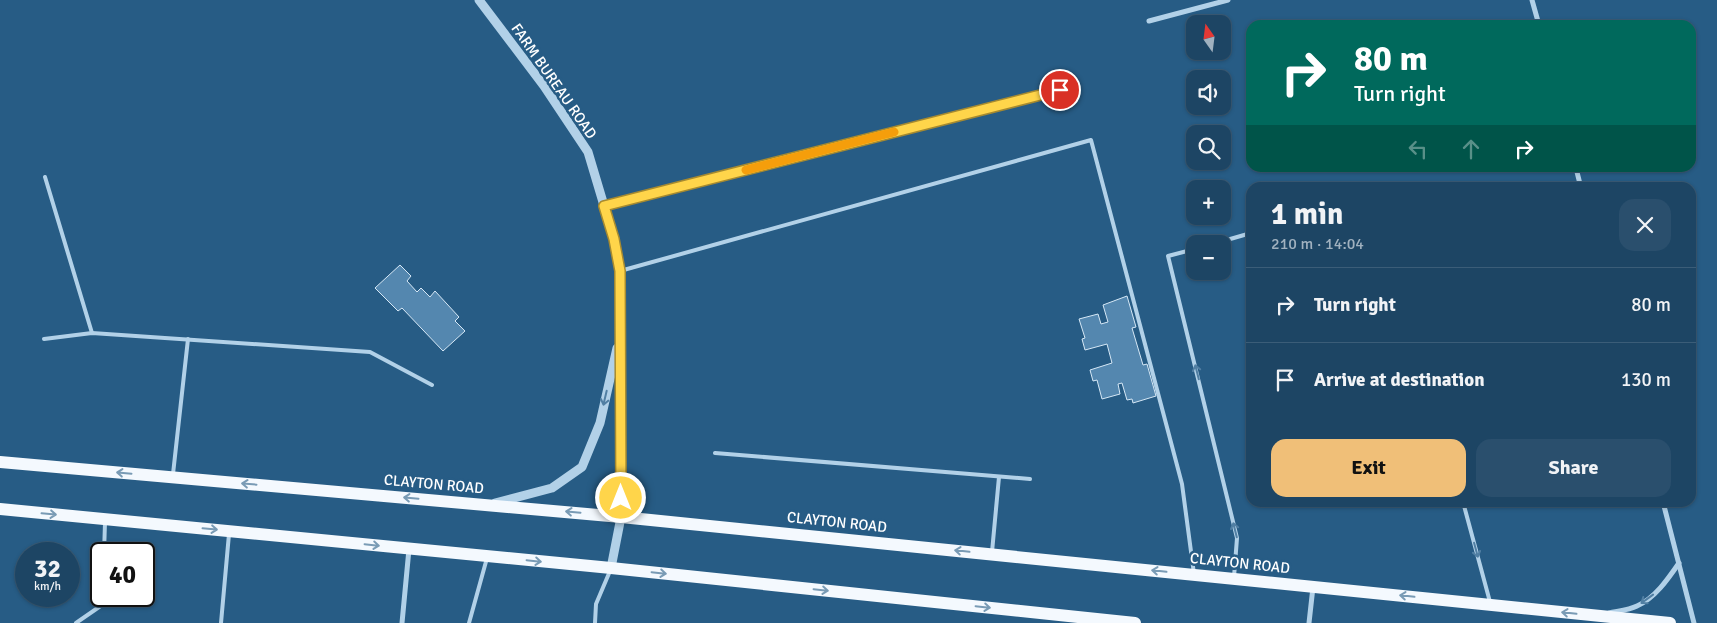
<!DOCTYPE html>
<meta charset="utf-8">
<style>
:root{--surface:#1d4564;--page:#2a4f6d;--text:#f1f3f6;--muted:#a0b1bf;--line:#3b5d78;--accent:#f0bf78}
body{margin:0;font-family:Signika,sans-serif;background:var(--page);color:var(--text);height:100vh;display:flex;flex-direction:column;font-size:19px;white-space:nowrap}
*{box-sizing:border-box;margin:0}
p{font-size:16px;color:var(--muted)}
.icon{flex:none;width:28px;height:28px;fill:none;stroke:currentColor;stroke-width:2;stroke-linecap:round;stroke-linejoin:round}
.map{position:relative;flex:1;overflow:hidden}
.panel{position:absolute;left:1246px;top:182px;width:450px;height:325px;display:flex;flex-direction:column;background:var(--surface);border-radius:15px;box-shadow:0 1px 4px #0004,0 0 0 1px var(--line)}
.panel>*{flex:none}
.banner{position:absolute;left:1246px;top:20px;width:450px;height:152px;border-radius:15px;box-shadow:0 1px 4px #0004,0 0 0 1px var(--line);background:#00695c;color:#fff;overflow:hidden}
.needle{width:32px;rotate:346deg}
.buttons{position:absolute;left:1186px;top:15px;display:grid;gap:10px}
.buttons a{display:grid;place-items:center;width:45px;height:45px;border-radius:10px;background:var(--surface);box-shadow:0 1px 4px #0004,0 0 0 1px var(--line);font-size:25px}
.speed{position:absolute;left:15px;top:542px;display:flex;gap:10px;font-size:25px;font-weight:700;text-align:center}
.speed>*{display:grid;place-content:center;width:65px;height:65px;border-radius:50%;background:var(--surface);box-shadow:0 1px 4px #0004,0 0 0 1px var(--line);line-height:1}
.speed small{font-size:12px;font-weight:400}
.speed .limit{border:2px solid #111;border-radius:8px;background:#fff;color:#111}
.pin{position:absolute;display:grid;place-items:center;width:42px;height:42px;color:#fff;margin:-21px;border:2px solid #fff;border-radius:50%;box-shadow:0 1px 5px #0007}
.me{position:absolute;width:55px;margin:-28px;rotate:0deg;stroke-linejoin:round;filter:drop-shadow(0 0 4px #0008)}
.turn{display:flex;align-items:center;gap:18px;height:105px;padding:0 25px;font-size:22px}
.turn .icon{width:65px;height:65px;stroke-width:2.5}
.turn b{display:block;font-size:35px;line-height:42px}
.lanes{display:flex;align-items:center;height:48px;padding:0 25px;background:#0003;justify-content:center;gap:25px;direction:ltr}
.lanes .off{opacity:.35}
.round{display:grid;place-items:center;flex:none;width:52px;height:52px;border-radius:15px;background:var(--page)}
.overview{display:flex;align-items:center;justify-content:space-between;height:85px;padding:0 25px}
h1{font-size:30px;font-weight:700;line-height:38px}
.primary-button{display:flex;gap:10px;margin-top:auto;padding:10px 25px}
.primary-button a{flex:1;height:58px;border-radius:15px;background:var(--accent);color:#111;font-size:20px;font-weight:700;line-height:58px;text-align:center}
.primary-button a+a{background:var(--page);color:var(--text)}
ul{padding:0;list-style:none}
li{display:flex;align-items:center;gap:15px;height:75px;padding:0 25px;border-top:1px solid var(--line)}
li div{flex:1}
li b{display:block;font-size:19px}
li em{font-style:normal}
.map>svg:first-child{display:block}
</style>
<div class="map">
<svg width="1717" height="623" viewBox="0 0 1717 623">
<rect width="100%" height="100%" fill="#275c85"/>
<g fill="#5487af" stroke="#d6e8f6">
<path d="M400,265L411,276L407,281L417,292L421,288L430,297L435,291L459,317L455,321L465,331L443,351L402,308L398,311L375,288Z"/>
<path d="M1127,296L1136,327L1132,328L1143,365L1147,364L1156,396L1133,403L1132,399L1127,400L1122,383L1118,384L1120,394L1102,399L1097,380L1093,381L1090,370L1112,363L1107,344L1085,350L1082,339L1085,338L1079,319L1098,314L1101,324L1108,322L1103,305Z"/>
</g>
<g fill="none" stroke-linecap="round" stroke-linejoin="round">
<g stroke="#b2d1e8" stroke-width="4">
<path d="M45,177L92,333"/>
<path d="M604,206L1060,90"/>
<path d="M1213,244L1251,233"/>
<path d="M1195,249L1168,256L1237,538L1234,577"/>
<path d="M620,271L1091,140L1182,484L1194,574"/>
<path d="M44,339L92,333L370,352L432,385"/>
<path d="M715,453L1030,479"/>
<path d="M173,474L188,339"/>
<path d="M1463,502L1490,602"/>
<path d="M992,552L999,477"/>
<path d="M104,554L105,522"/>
<path d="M76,623L102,605V596"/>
<path d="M221,623L229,534"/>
<path d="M469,623L487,558"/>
<path d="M595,623L596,604L610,571"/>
</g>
<g stroke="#b2d1e8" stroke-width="5">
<path d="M1532,0L1539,25"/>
<path d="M1149,21L1228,0"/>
<path d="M1576,168L1581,188"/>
<path d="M1663,502L1694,623"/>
<path d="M1609,613C1618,611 1629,610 1637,606C1655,598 1668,579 1679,563"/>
<path d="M402,623L409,549"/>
<path d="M1309,623L1313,587"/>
</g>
<g stroke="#b2d1e8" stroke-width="9">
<path d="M479,0L544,86L588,152L614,239L620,271L621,517L611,568"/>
<path d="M495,503L552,488L582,467L600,423L617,348"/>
</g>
<g stroke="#f4f9fe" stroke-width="12">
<path d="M0,462L621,517L1670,623"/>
<path d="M0,509L611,568L1135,623"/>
</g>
</g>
<defs><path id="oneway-shaft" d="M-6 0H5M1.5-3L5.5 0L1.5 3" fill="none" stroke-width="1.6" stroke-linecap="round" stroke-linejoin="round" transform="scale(1.25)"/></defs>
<g stroke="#517fa3">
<use href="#oneway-shaft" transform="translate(1197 372) rotate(-104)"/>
<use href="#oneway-shaft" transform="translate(605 398) rotate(103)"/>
<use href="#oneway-shaft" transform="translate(1235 530) rotate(-104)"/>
<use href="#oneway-shaft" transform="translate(1476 550) rotate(75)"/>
<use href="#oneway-shaft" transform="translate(1647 599) rotate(144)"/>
</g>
<g stroke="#799bb5">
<use href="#oneway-shaft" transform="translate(124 473) rotate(-175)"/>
<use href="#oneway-shaft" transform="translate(249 484) rotate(-175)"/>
<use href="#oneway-shaft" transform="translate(411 498) rotate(-175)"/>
<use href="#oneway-shaft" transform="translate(573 512) rotate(-175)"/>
<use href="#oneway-shaft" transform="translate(49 514) rotate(5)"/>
<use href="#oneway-shaft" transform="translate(210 529) rotate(5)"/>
<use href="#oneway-shaft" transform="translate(372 545) rotate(6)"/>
<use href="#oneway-shaft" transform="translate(962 551) rotate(-174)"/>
<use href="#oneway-shaft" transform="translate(534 561) rotate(6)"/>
<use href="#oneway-shaft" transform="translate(1159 571) rotate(-174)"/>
<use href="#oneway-shaft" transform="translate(659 573) rotate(6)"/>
<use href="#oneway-shaft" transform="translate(821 590) rotate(6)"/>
<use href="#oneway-shaft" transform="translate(1407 596) rotate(-174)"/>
<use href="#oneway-shaft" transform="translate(983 607) rotate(6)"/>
<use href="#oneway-shaft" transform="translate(1569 613) rotate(-174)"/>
</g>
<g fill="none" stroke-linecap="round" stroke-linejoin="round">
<g stroke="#a68a30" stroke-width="12">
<path id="route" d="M621,498L620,271L614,239L604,206L1060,90"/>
</g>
<use href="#route" stroke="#ffd54a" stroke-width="9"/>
<path stroke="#f59e0b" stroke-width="9" d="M746,170L894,132"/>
</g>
<g text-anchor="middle" stroke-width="5" stroke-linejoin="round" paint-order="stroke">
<g font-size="15" fill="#fff" stroke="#275c85">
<text transform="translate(554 81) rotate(55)" y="5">FARM BUREAU ROAD</text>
<text transform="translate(434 484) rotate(5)" y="5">CLAYTON ROAD</text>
<text transform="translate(837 522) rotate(6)" y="5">CLAYTON ROAD</text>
<text transform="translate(1240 563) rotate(6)" y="5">CLAYTON ROAD</text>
</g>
</g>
</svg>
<div class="buttons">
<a><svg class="needle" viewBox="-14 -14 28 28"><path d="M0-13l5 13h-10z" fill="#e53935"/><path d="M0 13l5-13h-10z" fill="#a0b1bf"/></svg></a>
<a><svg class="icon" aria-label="sound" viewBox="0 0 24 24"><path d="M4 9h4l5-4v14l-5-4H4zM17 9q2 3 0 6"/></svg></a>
<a><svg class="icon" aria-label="search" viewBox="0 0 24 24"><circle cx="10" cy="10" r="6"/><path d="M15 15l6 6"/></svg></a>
<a>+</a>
<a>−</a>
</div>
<div class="speed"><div>32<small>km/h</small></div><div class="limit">40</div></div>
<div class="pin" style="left:1060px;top:90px;background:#d93025"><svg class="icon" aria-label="arrive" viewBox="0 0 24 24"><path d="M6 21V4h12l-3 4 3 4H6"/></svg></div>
<svg class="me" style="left:621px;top:498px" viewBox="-20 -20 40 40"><circle r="17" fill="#ffd54a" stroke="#fff" stroke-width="3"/><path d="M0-11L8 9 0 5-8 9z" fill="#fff"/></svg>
<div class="banner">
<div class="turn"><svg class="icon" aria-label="right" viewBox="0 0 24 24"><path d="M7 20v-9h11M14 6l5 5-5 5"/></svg><div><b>80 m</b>Turn right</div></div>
<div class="lanes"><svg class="icon off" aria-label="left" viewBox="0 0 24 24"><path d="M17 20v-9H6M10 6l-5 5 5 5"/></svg><svg class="icon off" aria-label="ahead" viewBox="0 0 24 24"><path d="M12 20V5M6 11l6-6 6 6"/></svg><svg class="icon" aria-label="right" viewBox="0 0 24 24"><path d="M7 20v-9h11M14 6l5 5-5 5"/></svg></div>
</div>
<section class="panel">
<div class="overview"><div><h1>1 min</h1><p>210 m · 14:04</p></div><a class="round"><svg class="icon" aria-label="close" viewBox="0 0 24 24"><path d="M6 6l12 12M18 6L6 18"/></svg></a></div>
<ul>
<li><svg class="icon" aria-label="right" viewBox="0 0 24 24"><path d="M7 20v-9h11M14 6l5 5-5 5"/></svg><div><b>Turn right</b></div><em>80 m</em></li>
<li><svg class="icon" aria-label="arrive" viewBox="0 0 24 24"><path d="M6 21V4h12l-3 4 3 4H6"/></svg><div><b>Arrive at destination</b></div><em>130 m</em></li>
</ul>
<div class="primary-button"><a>Exit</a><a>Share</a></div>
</section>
</div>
